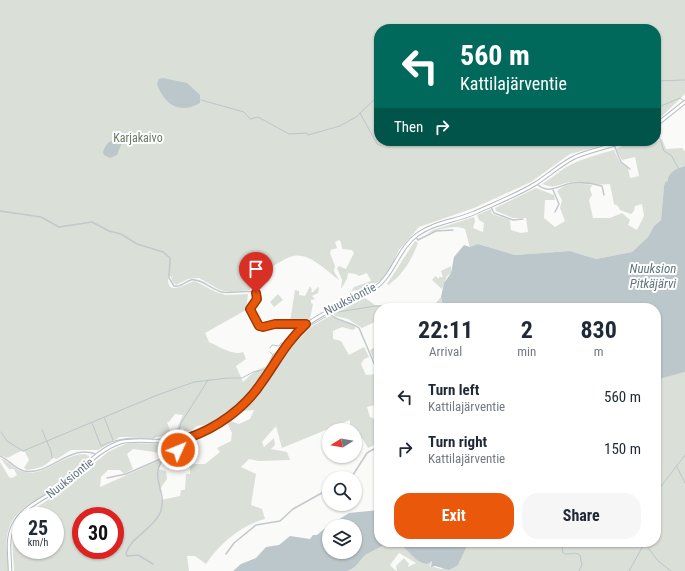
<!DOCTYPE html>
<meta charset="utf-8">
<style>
:root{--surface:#fff;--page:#f6f6f7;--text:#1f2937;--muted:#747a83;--accent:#ea580c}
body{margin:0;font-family:"Roboto Condensed",sans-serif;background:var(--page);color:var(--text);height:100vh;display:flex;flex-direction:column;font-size:15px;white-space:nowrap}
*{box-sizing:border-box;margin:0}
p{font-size:13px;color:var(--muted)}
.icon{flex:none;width:22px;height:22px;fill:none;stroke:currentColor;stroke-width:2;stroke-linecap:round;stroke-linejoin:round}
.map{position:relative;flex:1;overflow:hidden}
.drawer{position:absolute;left:374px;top:303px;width:287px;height:244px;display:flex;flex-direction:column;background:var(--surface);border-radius:16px;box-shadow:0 1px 3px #0004}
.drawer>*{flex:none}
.guide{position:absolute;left:374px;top:24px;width:287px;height:122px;border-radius:16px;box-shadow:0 1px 3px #0004;background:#00695c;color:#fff;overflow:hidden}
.needle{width:26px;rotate:259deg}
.tools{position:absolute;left:322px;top:423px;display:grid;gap:8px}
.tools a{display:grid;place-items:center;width:40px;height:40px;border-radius:50%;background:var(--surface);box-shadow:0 1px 3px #0004;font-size:20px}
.speed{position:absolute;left:12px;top:507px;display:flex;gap:8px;font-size:20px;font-weight:700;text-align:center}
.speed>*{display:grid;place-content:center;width:52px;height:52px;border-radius:50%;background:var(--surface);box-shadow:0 1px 3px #0004;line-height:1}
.speed small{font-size:10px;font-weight:400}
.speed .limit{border:6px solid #d22;background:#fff;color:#111}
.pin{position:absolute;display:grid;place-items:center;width:34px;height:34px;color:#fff;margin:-41px -17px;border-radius:50% 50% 50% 0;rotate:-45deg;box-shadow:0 0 4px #0007}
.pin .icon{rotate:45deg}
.me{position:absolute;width:44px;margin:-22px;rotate:46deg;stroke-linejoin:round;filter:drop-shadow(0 0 3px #0008)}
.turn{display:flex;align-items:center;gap:14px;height:84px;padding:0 20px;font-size:18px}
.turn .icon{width:52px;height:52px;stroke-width:2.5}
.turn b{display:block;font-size:28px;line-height:34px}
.then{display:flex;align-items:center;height:38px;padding:0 20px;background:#0003;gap:8px;font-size:15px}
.eta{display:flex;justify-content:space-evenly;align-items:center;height:68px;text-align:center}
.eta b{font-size:24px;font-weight:700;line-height:28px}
.cta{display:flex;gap:8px;margin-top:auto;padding:8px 20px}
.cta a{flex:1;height:46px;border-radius:16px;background:var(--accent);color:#fff;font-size:16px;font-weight:700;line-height:46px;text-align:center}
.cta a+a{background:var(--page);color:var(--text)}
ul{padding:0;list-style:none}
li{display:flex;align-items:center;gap:12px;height:52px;padding:0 20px}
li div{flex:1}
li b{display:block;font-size:15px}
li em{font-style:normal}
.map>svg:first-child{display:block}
</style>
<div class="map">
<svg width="685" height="571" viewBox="0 0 685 571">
<rect width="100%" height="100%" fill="#fafaf8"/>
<g fill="#dadfd7" fill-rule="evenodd">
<path d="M0,0H685V94L656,122V29H379V141H619L570,154L531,182L474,208L419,227L399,250L390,269L381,280L363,292L355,290L351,292L354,287L371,281L367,273L359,276L356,274L348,273L347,279L341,289L342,280L337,268L339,266L346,269L354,253L352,250L342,249L341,242L339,240L335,242L337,248L331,250L330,253L335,266L334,271L339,280C326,271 308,250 290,257C284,259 279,263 273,266L269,281L253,290L250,288V290L231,292L220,290L199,278L188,279L176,285L172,281L171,276L168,277C167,298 186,283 195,281L216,292L226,295L248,294L246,310L205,333L209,342C218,346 233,356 243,352L246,359L236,366L243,382L255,371L267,366L273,353L278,351L258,383L240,402L210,424L197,426L191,431L183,432L184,430L182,428L175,433L183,415L175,414L169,422H167L171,434L158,437H120L98,450H71L57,459L53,458C47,466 38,469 27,470L24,468L29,460L25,452L21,451L7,458L0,455Z"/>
<path d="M662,139L666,149L682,148L685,151V166L680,167L668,183L664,186L661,220L654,226L648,237L632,252L596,259L570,251L515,255L478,244L470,248L465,229C453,224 438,230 427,234L433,230L474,217L475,221L473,228L483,232L484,223L479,220L477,215L491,209L492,214L510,220L511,230L521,233L528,232L526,218H513L496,211L495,208L536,188L554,195L555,200H545L544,218L555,227L565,221L560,208L562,200L557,191C566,182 580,183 592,185L590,189L592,195L589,200L593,218H610L622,213L630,220L628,225L637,230L644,216L642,204L635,206L634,211L631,214L620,210L618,206L614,204L610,184C598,186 585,181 572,182C558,183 557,190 542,184C552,178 560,170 570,165C584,158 599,154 614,150L620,162L628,168L630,178L639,176L635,157L622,160L616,149C628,144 641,136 653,144Z"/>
<path d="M415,241L418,243C413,256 407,267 398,277C395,280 391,282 389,285L387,284Z"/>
<path d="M451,266V273L447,276L442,289L432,280L435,276L439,279V277H443L441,271Z"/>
<path d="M310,286L312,290L311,292H313L318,287L319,288L318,293L312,296L315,299L311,300V303L313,304L310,319L301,322H290L295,290L299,291V295L305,296Z"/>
<path d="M278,294L283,300L274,307L270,302Z"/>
<path d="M441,297L443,305L442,308H379V320L362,328L348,319L335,316L332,312L365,298L375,305H434Z"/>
<path d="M330,316L353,324L356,328L353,330L342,327L333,331V339L341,341L349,355L364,347L369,357L364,359L361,364L366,375L377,374L379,378V404L367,407L370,417L379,421V443L368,448L362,438L355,440V430H350V420L282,448L276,426L262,442L264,447L274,438L275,445L271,449L287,452L290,460L259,461L249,459L241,467L256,474L251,505L262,509L265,519C241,525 219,544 206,564L195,556H187L189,571H14C14,555 8,532 21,519V550H55V516H24L55,495L108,452L118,447L129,443L172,444V450L162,453L133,449L127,454L133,469L124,474L120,470H108L101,477L100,487L163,459L159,469L166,471L167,479L160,489L161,500L180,496L181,490H185L186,474H190V468L186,464H205L220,452L217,448L231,441L232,433L227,422L231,421L239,424L250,419L254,410L242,411L263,388L293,345L311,327ZM81,516H115V550H81Z"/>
<path d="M379,345V362L375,363L370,350Z"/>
<path d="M685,372V571H348L355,567L365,555L390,542L403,545C412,557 418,558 432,561L430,566L441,569L458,565L469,542H656V380ZM399,553L416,563L408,567L409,564L404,558L396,566L397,571L395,570L390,565Z"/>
<path d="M85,454L89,456V459C77,470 64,481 51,490C37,501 15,509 9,528C4,543 8,557 9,571H0V462L9,477L12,478L17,475L14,469H9L0,458C8,461 15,470 24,472C45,477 63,454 85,454Z"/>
</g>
<g fill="#bbc7cb" fill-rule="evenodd">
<path d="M163,78L187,83L200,95V103C179,115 164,104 157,84L159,79Z"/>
<path d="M117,136L123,140L117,155L110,158L104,155L103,152C105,146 107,142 113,141Z"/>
<path d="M685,166V372L656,380V308H442L443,305L441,297L444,283L451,273L454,257L464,245L470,247L478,244L515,255L570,251L596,259L632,252L648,237L654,226L661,220L664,186L666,181L668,182C667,173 677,168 685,166Z"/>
<path d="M379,510V542H390L365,555L355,567L348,571H233L241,564L256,558L266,547L279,545L290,536L310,539L313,535H317L324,529L349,513ZM329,526H355V552H329Z"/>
<path d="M391,542H469L458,565L449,570L435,566L431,567L432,561L427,564C410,561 410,545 391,542Z"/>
</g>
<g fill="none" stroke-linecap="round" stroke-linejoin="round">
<g stroke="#bbc7cb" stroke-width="1">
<path d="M656,81L685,80"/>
<path d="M201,100L244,112L250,119L258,117L289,134L307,133L308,135L340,126L356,117L379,95"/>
<path d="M656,108L680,98L683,100"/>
<path d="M360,113L377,144L381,146"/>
<path d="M657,130L664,151L671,155L679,169"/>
<path d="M332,313L375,306H434V308"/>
<path d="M290,345L306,328L329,315"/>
<path d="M270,348L272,345L279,346L281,343H285"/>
<path d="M104,417L113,440"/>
<path d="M92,423L101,446C120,437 133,438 153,438L156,436"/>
<path d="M42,430L51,451L52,458"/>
<path d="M1,432L7,441L23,451L155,396L194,382L228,378H242L253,372L267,369L273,355L270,352"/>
<path d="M178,435L181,423L208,380"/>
<path d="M677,467L685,483"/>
<path d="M656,493L685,455"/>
<path d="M644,542L658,561L671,571"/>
<path d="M562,546L563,553C569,556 574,551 580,555L582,565L579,571"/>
<path d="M629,571L644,544"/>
</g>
<g stroke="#b3babf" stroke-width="4.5">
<g id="secondary">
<path d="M656,125L685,102"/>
<path d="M10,571C10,556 6,538 14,524C24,505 48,497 64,485C81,471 98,449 121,442C134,439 147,441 161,441C185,441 207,432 227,418C264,391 272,354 304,327C325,309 351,304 374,289C394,275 398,248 418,234C435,222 456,221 474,213C494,204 517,195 535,184C549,175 561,164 575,157C591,150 609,147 625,141"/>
</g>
</g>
<g stroke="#c3c8cc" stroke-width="1.5">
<path d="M614,145L621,162L630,169"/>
<path d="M536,183C548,196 559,185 572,183C582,182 592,183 602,186L604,195"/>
<path d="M553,190L559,204L555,212"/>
<path d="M491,207L494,213L513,220L523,219"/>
<path d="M0,211L41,217L59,227L92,222L109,231L121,234L137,244L163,252L170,258L169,278L174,286C181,288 184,282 191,280C201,278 212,290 222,292C231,294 251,289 256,293L257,299L250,309L259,326L263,327L275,324H307"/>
<path d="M415,236L418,240L436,231L453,230"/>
<path d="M329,312C334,321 350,321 359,328L379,375"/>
<path d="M0,456C9,460 15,469 24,471C51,476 70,442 98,455"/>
<path d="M107,478L126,474L172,454L185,445L188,438"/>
<path d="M351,478L367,453L379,446"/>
<path d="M226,554L234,543L256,525L280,521L293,509L329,489"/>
<path d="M153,564L138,555L127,556L126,553C132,536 152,530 160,513C167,495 155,484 158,470C159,466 161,462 163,458"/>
</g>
<use href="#secondary" stroke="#fff" stroke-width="2.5"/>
</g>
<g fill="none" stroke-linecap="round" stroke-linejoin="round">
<g stroke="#983908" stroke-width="10">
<path id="route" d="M178,450L185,445L188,438C217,428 245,408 262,382C277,361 287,341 306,324H275L263,327L259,326L250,309L257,299L256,293"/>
</g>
<use href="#route" stroke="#ea580c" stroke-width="7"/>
</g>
<g text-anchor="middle" stroke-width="4" stroke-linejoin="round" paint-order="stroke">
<g font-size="12" fill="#687a64" stroke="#fff">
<text x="138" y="142">Karjakaivo</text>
</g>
<g font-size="12" fill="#657683" stroke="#fff">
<text transform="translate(350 299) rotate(-27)" y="4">Nuuksiontie</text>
<text transform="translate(70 478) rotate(-39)" y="4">Nuuksiontie</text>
</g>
<g font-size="13" font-style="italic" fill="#60757c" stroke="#fff">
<text x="653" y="273">Nuuksion<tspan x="653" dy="15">Pitkäjärvi</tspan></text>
</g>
</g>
</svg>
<div class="tools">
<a><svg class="needle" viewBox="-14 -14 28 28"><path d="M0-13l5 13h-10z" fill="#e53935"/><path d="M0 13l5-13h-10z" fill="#747a83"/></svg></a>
<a><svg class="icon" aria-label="search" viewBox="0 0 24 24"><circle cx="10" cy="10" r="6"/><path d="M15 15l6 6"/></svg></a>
<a><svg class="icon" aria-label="layers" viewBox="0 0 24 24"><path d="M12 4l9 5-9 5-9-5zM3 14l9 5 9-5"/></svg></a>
</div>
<div class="speed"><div>25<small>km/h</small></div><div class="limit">30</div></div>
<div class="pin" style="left:256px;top:293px;background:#d93025"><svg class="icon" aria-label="arrive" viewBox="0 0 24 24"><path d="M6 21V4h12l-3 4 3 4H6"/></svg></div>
<svg class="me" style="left:178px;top:450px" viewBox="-20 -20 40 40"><circle r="17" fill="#ea580c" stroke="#fff" stroke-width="3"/><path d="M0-11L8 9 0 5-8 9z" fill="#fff"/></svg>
<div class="guide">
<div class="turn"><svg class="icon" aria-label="left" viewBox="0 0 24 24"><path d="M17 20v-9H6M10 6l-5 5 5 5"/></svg><div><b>560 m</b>Kattilajärventie</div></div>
<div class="then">Then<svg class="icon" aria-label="right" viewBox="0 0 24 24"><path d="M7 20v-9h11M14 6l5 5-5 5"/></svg></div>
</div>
<section class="drawer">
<div class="eta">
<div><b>22:11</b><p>Arrival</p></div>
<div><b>2</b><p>min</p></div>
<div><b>830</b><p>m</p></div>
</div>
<ul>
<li><svg class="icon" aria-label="left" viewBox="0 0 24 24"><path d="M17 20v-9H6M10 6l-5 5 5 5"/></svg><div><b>Turn left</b><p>Kattilajärventie</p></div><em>560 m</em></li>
<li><svg class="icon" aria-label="right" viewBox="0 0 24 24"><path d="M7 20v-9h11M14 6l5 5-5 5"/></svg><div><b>Turn right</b><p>Kattilajärventie</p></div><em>150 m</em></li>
</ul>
<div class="cta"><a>Exit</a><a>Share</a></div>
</section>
</div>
